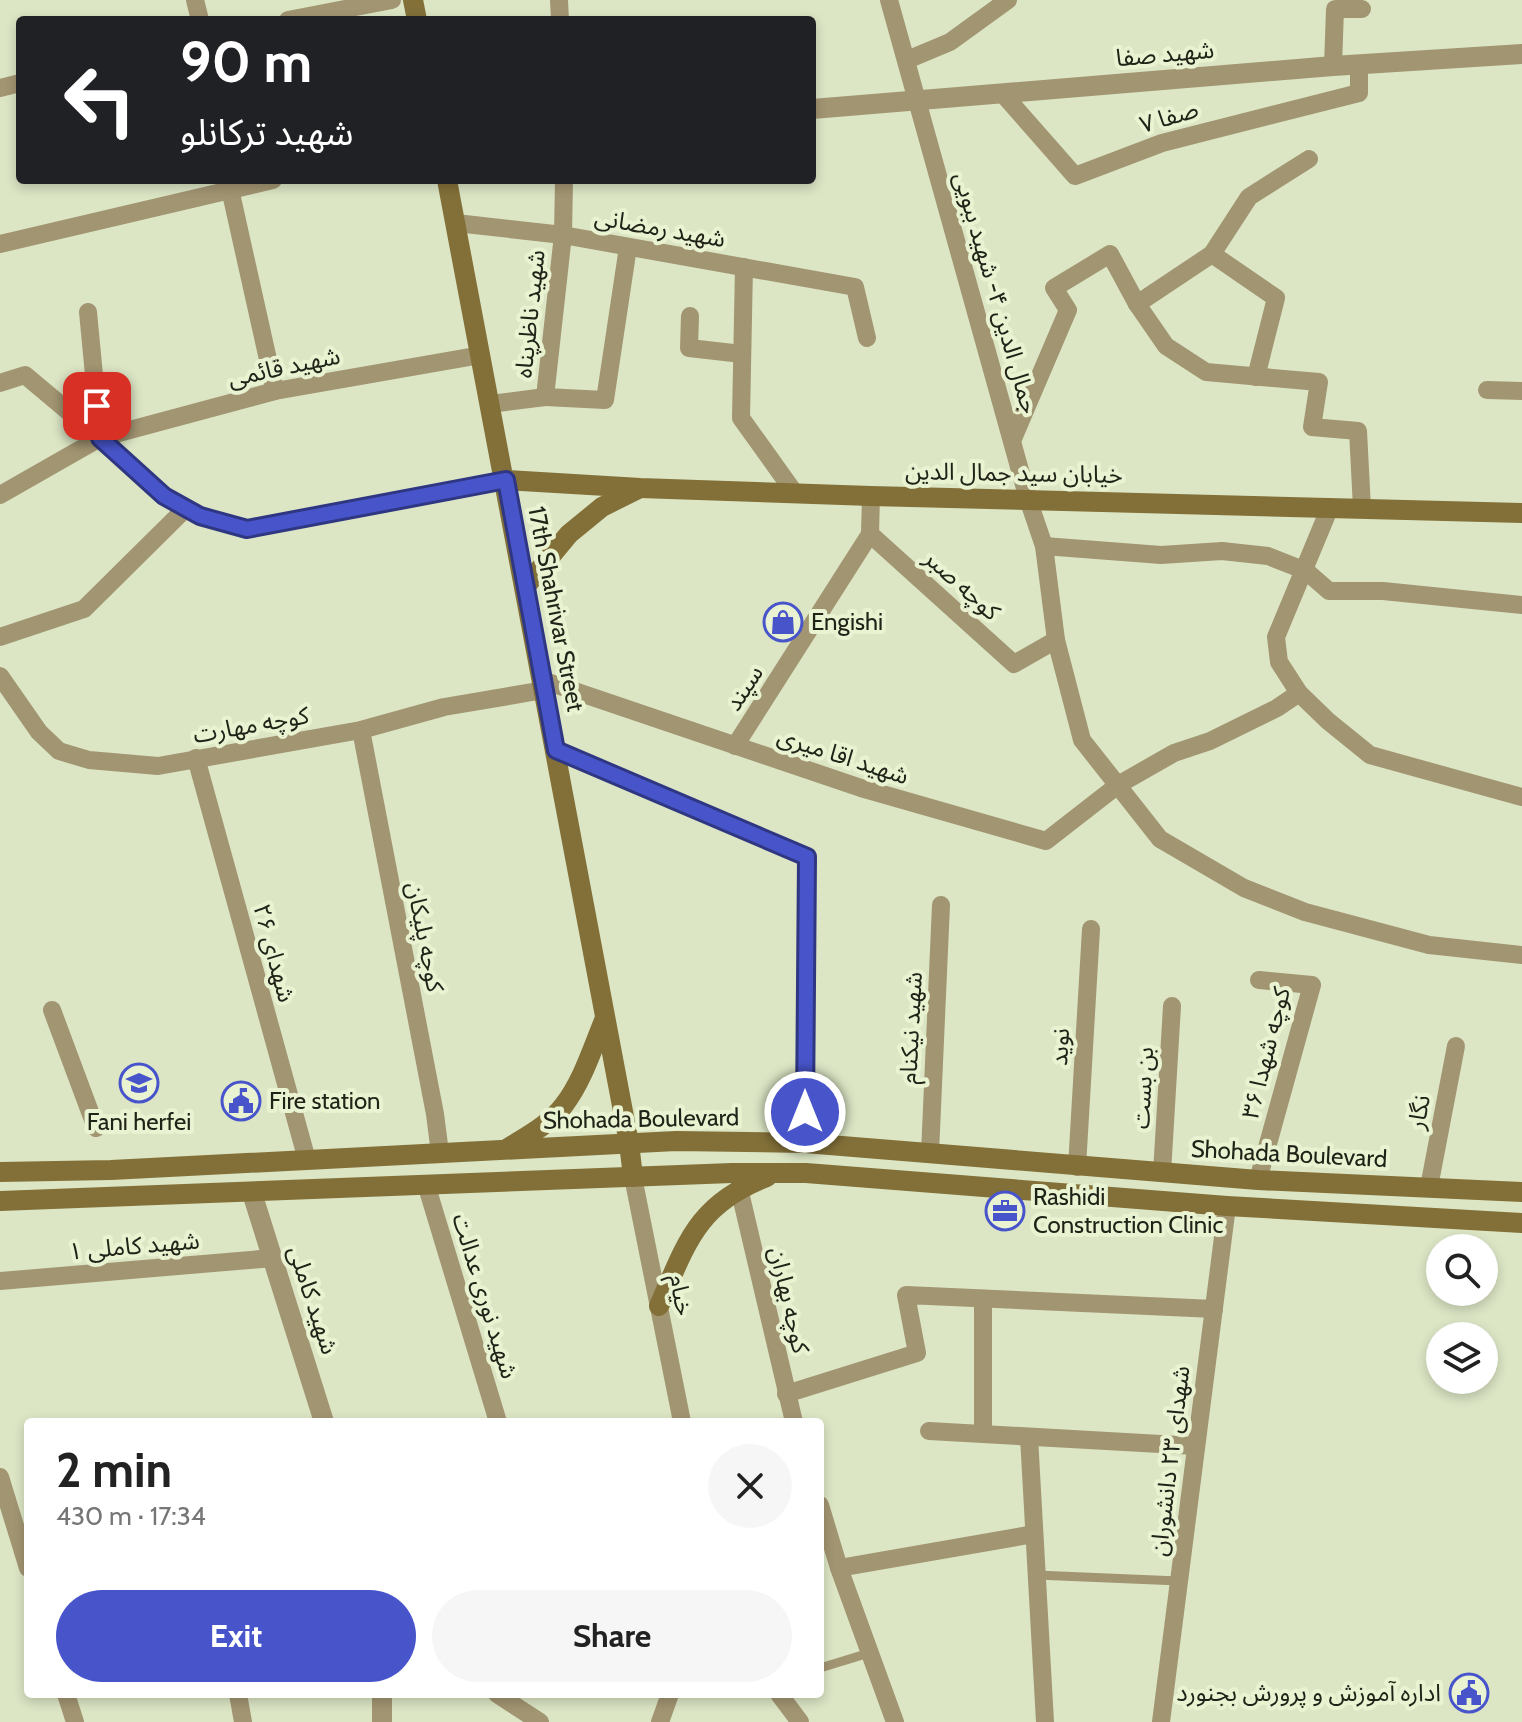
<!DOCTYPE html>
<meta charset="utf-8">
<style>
:root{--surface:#fff;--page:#f6f6f6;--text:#222;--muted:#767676;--accent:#4855ca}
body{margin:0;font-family:Cabin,"Noto Sans Arabic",sans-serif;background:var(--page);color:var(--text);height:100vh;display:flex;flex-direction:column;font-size:30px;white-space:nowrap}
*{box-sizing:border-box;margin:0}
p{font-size:26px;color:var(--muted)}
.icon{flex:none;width:44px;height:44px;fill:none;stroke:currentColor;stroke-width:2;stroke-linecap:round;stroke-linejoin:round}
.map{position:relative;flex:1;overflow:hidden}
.sheet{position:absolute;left:24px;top:1418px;width:800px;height:280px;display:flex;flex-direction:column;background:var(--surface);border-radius:8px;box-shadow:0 4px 12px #0003}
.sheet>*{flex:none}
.banner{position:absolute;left:16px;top:16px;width:800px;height:168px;border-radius:8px;box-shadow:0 4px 12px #0003;background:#202124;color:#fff;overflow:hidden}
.buttons{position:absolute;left:1426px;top:1234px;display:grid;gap:16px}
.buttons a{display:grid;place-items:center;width:72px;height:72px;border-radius:50%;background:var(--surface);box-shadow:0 4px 12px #0003;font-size:40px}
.pin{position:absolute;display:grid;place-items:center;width:68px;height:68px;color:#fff;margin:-34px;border-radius:16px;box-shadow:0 4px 12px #0006}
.me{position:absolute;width:88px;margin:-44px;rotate:0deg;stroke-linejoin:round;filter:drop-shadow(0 0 6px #0008)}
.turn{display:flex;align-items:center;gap:28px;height:168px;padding:0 32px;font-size:36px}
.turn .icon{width:104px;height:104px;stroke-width:2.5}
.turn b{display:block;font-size:56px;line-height:68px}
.round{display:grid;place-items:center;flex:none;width:84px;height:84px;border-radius:42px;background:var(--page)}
.head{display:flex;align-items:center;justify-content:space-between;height:136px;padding:0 32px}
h1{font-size:48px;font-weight:800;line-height:60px}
.button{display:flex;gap:16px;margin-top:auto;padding:16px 32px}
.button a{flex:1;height:92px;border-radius:48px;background:var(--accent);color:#fff;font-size:32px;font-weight:800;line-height:92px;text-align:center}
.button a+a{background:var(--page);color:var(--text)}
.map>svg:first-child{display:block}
</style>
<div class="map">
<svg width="1522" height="1722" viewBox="0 0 1522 1722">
<rect width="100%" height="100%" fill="#dce6c5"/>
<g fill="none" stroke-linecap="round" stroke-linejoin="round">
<g stroke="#a29572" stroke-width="9">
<path d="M1036,1575L1179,1581"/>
<path d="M820,1668L869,1653"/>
</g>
<g stroke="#a29572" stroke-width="18">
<path d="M195,0L200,20"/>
<path d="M559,0L560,20"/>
<path d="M889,0L1028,499L1044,546L1056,640L1082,740L1160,839L1244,888L1305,912L1429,945L1522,955"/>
<path d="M288,20L392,0"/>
<path d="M907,60L950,42L1008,0"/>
<path d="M1333,66L1335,9H1362"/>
<path d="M0,88L20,83"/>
<path d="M1003,94L1075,176L1162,143L1359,93V65"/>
<path d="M228,180L275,391"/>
<path d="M456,223L563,235L855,287L867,338"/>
<path d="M0,244L273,180"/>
<path d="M1212,254L1276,298L1256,377"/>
<path d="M744,267L741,418L794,492"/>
<path d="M1137,304L1212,254L1249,197L1309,159"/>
<path d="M88,312L100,438L164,496L200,516L247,529L506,480"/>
<path d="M690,316L689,348L742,354"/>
<path d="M0,383L25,375L100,438"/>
<path d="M1487,390L1522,391"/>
<path d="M545,397L605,400L628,247"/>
<path d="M490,404L545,397L563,235L564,180"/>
<path d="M1012,441L1068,310L1054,288L1110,254L1137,304L1166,346L1206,372L1319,382L1312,427L1358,431L1362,508"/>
<path d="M0,495L100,438L275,391L481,355"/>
<path d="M871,496L870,534L1014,664L1056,640"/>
<path d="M1330,507L1276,637L1279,662L1299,693L1328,721L1370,755L1522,797"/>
<path d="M1044,546L1161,555L1222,551L1268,556L1306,571L1329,591H1383L1522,605"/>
<path d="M0,637L84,609L186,508"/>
<path d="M0,676L39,732L59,751L89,760L158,766L361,730L444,707L544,690"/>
<path d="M542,680L861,788L1046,841L1118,785L1174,753L1210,741L1277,708L1299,693"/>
<path d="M361,730L435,1114L440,1153"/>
<path d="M735,746L870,534"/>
<path d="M556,750L807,857L805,1143"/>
<path d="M196,758L307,1160"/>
<path d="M52,1010L96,1128"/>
<path d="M930,1153L941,905"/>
<path d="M1077,1167L1091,929"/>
<path d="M1162,1173L1172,1006"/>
<path d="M633,1177L682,1422"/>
<path d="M1258,1180L1312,985L1259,980"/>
<path d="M426,1184L498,1422"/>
<path d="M1429,1187L1456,1046"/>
<path d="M739,1188L794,1422"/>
<path d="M0,1281L273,1258"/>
<path d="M786,1394L917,1353L906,1295L1214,1309"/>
<path d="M929,1431L1196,1446"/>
<path d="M983,1434V1299"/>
<path d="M1029,1437L1045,1722"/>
<path d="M0,1477L28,1568"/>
<path d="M820,1505L839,1568L895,1722"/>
<path d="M839,1568L1034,1534"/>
<path d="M66,1694L75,1722"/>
<path d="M238,1694L243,1722"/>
<path d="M497,1694L540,1722"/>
<path d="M779,1694L800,1722"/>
<path d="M660,1722L670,1694"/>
<path d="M1161,1722L1227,1206"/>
</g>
<g stroke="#a29572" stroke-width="20">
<path d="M812,109L1333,66L1522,54"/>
<path d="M252,1193L324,1422"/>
<path d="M382,1694V1722"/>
</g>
<g stroke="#837039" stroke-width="20">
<path d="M413,0L417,20"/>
<path d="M447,180L629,1143L633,1177"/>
<path d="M506,480L640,488L871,496L1522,513"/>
<path d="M525,587L569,534L602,507L638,489"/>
<path d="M508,1148C527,1136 550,1124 564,1105C583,1080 593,1047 605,1018"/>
<path d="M0,1172L111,1170L676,1141L805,1143L1258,1180L1522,1192"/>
<path d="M0,1201L732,1173H806L1227,1206L1522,1223"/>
<path d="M659,1306C687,1242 697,1204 767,1177"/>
</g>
</g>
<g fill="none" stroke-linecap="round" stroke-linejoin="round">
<g stroke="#2f3783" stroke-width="20">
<path id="route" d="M97,406L100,438L164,496L200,516L247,529L506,480L556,750L807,857L805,1112"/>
</g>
<use href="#route" stroke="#4855ca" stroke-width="14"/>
</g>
<defs>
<g id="shop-ring" transform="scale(2)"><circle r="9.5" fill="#e9f3d2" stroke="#4855ca" stroke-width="1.5"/><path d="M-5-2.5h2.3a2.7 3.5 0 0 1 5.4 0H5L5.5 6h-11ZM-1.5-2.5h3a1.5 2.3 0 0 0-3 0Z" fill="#4855ca"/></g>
<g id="school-ring" transform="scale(2)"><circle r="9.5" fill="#e9f3d2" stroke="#4855ca" stroke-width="1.5"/><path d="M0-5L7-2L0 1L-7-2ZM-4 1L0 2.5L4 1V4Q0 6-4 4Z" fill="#4855ca"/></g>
<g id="civic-ring" transform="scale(2)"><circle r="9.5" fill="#e9f3d2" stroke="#4855ca" stroke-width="1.5"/><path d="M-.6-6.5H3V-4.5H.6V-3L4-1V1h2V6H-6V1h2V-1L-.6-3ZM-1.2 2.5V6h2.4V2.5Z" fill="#4855ca"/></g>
<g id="office-ring" transform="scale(2)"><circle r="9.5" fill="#e9f3d2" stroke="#4855ca" stroke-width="1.5"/><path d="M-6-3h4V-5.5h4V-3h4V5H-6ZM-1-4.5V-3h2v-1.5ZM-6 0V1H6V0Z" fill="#4855ca"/></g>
</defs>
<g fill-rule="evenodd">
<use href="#shop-ring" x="783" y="622"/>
<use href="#school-ring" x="139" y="1083"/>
<use href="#civic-ring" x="241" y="1101"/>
<use href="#office-ring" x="1005" y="1211"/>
<use href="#civic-ring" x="1469" y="1693"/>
</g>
<g text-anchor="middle" stroke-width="8" stroke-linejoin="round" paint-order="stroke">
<g font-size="24" fill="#202317" stroke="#e9f3d2">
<text transform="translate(1165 54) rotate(-5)" y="8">شهید صفا</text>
<text transform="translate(1169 117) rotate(-17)" y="8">صفا ۷</text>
<text transform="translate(660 228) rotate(10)" y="8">شهید رمضانی</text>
<text transform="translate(996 293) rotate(74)" y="8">جمال الدین ۴- شهید ببویی</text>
<text transform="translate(530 314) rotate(-84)" y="8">شهید ناظرپناه</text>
<text transform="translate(284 367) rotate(-12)" y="8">شهید قائمی</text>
<text transform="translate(1014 473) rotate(1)" y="8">خیابان سید جمال الدین</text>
<text transform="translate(962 585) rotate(42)" y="8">کوچه صبر</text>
<text transform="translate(556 609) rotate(79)" y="8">17th Shahrivar Street</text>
<text transform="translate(744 688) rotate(-57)" y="8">سپند</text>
<text transform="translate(251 725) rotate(-10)" y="8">کوچه مهارت</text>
<text transform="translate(843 756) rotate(18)" y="8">شهید اقا میری</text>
<text transform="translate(425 937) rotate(79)" y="8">کوچه پلیکان</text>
<text transform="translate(274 953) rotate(75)" y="8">شهدای ۲۶</text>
<text transform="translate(911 1028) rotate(-87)" y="8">شهید نیکنام</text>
<text transform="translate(1060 1047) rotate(-87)" y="8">نوید</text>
<text transform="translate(1266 1053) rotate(-76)" y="8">کوچه شهدا ۳۶</text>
<text transform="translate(1143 1088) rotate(-87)" y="8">بن بست</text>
<text transform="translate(1419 1112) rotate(-79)" y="8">نگار</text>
<text transform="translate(641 1119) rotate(-1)" y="8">Shohada Boulevard</text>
<text transform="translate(1289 1154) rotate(3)" y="8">Shohada Boulevard</text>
<text transform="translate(134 1246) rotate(-5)" y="8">شهید کاملی ۱</text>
<text transform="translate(681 1295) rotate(79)" y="8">خیام</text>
<text transform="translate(485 1296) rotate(73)" y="8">شهید نوری عدالت</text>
<text transform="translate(313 1300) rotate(72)" y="8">شهید کاملی</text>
<text transform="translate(789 1300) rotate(77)" y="8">کوچه بهاران</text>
<text transform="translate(1170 1461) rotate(-83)" y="8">شهدای ۲۳ دانشوران</text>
</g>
<g font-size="24" fill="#202317" stroke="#e9f3d2" text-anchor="start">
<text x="811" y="630">Engishi</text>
<text x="269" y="1109">Fire station</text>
<text x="139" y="1130" text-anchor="middle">Fani herfei</text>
<text x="1033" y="1205">Rashidi<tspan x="1033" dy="28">Construction Clinic</tspan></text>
<text x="1441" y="1701" text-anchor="end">اداره آموزش و پرورش بجنورد</text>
</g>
</g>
</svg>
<div class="buttons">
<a><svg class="icon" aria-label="search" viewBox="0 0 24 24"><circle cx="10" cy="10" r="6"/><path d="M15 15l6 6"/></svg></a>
<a><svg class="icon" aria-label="layers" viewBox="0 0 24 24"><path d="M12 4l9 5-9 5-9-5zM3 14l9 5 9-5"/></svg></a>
</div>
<div class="pin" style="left:97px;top:406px;background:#d93025"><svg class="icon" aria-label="arrive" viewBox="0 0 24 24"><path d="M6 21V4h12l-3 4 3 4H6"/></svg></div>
<svg class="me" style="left:805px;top:1112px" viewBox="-20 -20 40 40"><circle r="17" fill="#4855ca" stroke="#fff" stroke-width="3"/><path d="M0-11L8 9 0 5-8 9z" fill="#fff"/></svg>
<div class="banner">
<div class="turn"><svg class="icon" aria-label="left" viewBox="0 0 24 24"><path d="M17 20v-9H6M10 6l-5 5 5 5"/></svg><div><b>90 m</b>شهید ترکانلو</div></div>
</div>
<section class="sheet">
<div class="head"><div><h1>2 min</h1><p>430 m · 17:34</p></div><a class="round"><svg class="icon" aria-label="close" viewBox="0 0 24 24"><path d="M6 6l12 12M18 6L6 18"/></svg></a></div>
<div class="button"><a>Exit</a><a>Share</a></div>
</section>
</div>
